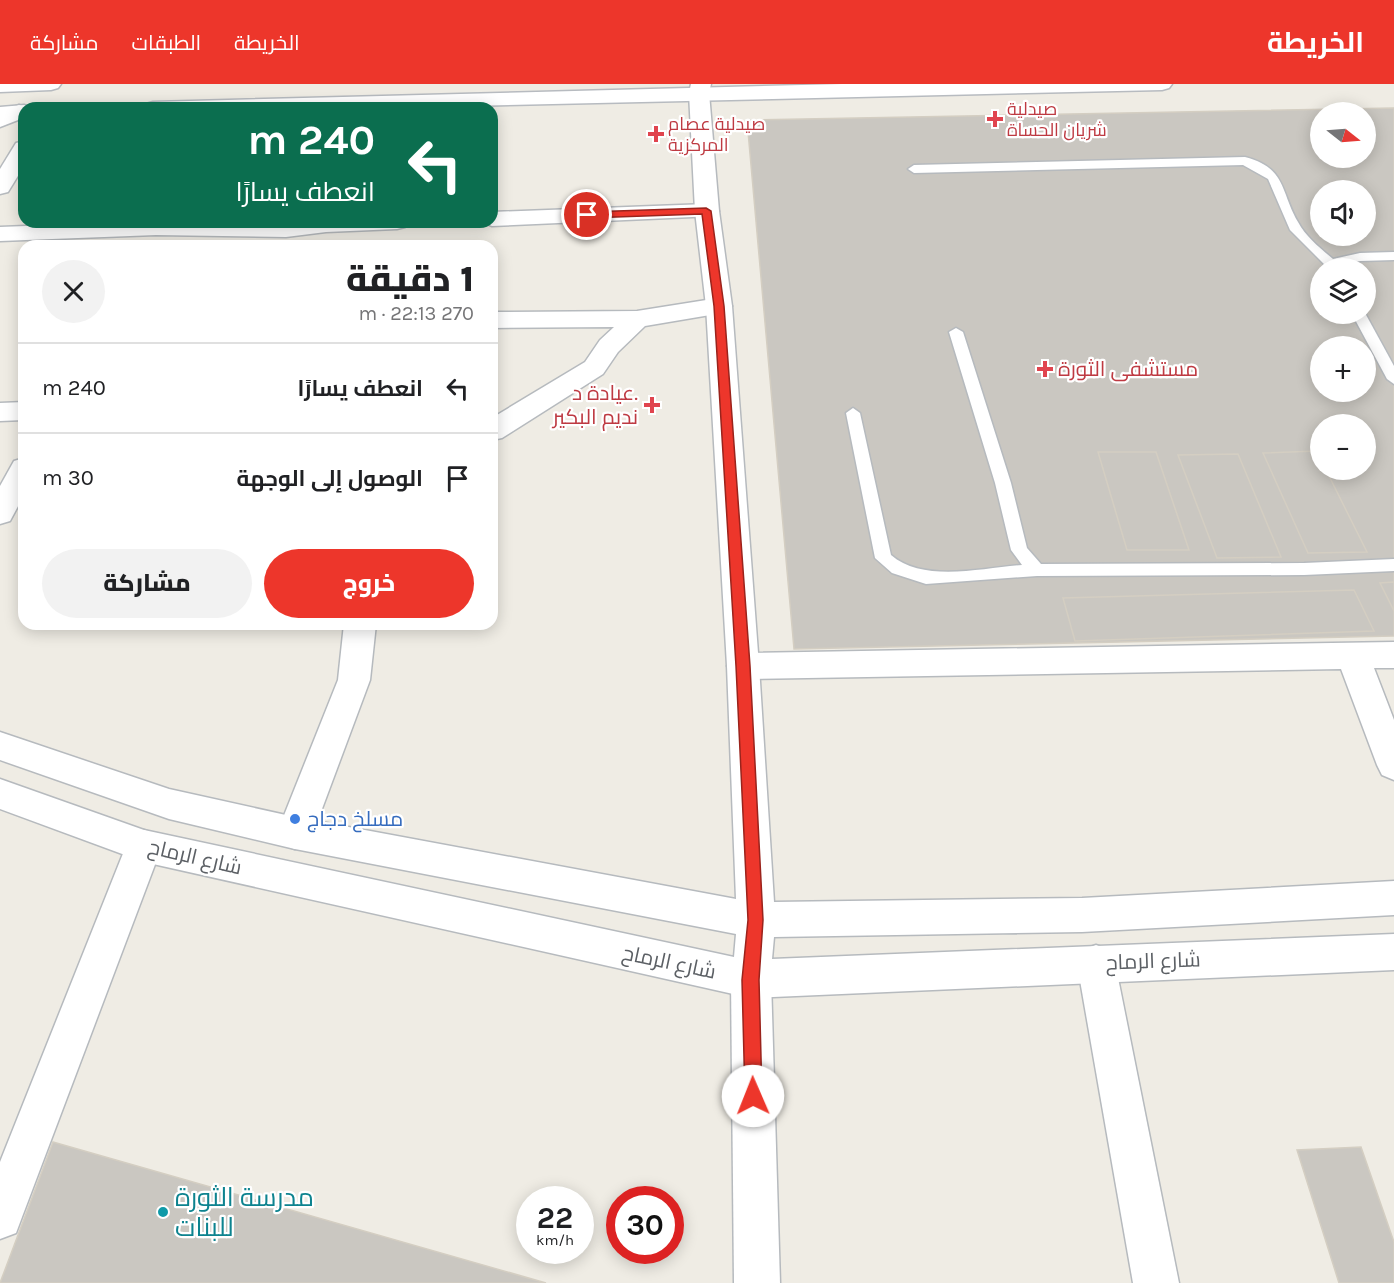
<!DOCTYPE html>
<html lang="ar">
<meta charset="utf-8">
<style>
:root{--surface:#fff;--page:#f2f2f2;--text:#202124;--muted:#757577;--line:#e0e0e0;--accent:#ed362b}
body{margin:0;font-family:Karla,Cairo,sans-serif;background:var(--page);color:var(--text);direction:rtl;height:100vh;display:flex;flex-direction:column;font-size:22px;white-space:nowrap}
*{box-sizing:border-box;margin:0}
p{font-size:20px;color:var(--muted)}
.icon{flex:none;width:33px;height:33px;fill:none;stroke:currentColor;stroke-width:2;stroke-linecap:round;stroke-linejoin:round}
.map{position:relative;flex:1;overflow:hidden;direction:ltr}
.side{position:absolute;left:18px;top:156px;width:480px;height:390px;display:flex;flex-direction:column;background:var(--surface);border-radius:18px;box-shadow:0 3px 15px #0003;direction:rtl}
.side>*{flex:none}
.top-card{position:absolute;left:18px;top:18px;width:480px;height:126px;border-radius:18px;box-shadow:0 3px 15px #0003;direction:rtl;background:#0b6e4f;color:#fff;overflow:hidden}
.needle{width:39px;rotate:107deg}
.tools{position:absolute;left:1310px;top:18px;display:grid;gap:12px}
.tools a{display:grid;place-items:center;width:66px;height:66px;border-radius:50%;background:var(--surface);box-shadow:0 3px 15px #0003;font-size:30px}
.speed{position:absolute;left:516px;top:1102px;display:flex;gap:12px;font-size:30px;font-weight:700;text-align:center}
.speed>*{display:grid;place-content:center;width:78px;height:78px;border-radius:50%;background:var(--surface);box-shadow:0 3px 15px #0003;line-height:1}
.speed small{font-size:15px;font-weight:400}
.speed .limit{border:9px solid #d22;background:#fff;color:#111}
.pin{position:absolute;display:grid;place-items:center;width:51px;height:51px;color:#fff;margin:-26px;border:3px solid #fff;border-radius:50%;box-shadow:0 2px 6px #0007}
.me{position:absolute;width:66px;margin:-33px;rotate:359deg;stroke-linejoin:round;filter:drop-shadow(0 0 4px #0008)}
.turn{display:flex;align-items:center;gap:21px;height:126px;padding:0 24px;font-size:27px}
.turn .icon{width:78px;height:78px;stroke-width:2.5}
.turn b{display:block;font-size:42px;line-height:51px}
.round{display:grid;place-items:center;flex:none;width:63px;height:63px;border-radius:32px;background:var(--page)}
.overview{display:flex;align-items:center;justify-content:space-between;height:102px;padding:0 24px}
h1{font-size:36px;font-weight:800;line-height:45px}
.action{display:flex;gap:12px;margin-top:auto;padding:12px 24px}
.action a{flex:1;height:69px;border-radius:36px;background:var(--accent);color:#fff;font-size:24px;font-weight:800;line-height:69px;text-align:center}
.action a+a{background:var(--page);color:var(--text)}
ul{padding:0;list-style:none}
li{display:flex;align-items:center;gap:18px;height:90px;padding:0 24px;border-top:2px solid var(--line)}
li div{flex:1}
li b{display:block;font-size:22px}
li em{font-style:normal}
header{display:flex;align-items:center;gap:36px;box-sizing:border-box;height:84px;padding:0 30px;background:var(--accent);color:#fff}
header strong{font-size:28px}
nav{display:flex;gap:33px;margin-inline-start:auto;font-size:21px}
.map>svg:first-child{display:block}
</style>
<header>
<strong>الخريطة</strong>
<nav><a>الخريطة</a><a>الطبقات</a><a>مشاركة</a></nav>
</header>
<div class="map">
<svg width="1394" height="1199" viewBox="0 0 1394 1199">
<rect width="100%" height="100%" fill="#efece4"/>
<g fill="#cac7c1" stroke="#d4cec2" stroke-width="1.5" fill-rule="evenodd">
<path d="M1394,24V552L794,565L747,36ZM1320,28H1365V74H1320ZM1320,106H1365V152H1320ZM1320,184H1365V230H1320ZM1320,262H1365V308H1320ZM1320,340H1365V386H1320Z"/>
<path d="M1317,367L1320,386H1326L1367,468L1308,469L1263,369Z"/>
<path d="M1098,368H1156L1189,466H1127Z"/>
<path d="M1238,370L1281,473L1217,474L1178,371Z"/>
<path d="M1394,498V527L1380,499Z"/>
<path d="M1354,506L1374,547L1075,557L1063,514Z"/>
<path d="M53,1058L546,1199H0Z"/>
<path d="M1361,1063L1394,1158V1199H1339L1297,1066Z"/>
</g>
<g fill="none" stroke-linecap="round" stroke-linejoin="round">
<g stroke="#b6babe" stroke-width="3">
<g id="service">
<path d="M1245,73C1287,84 1280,107 1298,138C1306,153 1320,164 1333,175L1360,169L1394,168V176L1360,177L1339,181L1340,184H1328L1290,146L1268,95L1243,81L914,89L908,85L914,81Z"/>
<path d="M1365,229L1394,282V300L1387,295L1352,230Z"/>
<path d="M956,244L963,248L1011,399L1027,464L1041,480L1304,479L1394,475V487L1304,491L1037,492L926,500L892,489L875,474L846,329L853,324L860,329L891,471C923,499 982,484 1022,481L1011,466L995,399L949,248Z"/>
</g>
</g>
<g stroke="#b6babe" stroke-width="3">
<g id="minor">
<path d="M707,120L715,122L719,127L715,132L492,142L482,138H492V128Z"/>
<path d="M128,138H409L405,143L397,145L326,148L286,153L156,151L0,157V143Z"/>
<path d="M719,214L728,216L732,222L728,228L645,242L618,268L603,290L502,354L492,356V334L585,278L600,256L614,243L492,244V228L637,227Z"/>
<path d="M24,318V336L0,337V319Z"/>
<path d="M24,374V411L10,437L0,440V402L14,377Z"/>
<path d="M344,540H376L370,596L313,749L308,760L295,765L282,760L277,749L338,596Z"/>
<path d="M1394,558V584H1374L1394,636V696L1382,691L1377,681L1341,585L743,595L731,591L727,582L731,573L743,569Z"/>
<path d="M144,746L157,751L162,762L22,1133L16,1149L0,1155V1078L126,762L131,751Z"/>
<path d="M1096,861L1110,866L1115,879L1179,1199H1133L1077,879L1082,866Z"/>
<path d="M751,876L765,882L771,895L780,1199H734L731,895L737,882Z"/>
</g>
</g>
<g stroke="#b6babe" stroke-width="3">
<g id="tertiary">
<path d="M691,0H711L709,9L719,127L732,222L759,582L774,818L1082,814L1394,797V831L1082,848L774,853L772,875L1394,850V886L751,914L144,778L0,725V695L144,746L734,873L736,850L295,765L169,735L0,676V648L169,705L295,733L736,815L727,582L706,222L695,127L689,9Z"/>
<path d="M19,21L28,24H24V37L18,36L0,43V29Z"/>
<path d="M24,57V82L8,108L0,110V85L16,59Z"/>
</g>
</g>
<g stroke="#b7bbc0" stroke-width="3">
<g id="secondary">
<path d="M0,0H61L58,4L51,6L0,8Z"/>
<path d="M842,0H1172L1169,4L1162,6L382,24H142L146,20L153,18Z"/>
<path d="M24,21L33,24H24V33L0,35V23Z"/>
</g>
</g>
<use href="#service" fill="#fff" fill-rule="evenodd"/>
<use href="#minor" fill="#fff" fill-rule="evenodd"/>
<use href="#tertiary" fill="#fff" fill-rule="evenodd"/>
<use href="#secondary" fill="#fff" fill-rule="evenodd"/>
</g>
<path fill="#ed362b" stroke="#9a231c" stroke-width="1.5" d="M706,124L711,127L724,222L750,582L763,836L759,896L762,1012L759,1018L753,1021L747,1018L745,1012L742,896L748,836L736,582L714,222L702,130L587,134L583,131L587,128Z"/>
<g fill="#e0444e" stroke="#fff" stroke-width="2">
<path d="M992 26h6v6h6v6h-6v6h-6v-6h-6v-6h6z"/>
<path d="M653 41h6v6h6v6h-6v6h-6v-6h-6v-6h6z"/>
<path d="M1042 276h6v6h6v6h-6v6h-6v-6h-6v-6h6z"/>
<path d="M649 312h6v6h6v6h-6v6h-6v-6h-6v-6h6z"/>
</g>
<circle fill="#3f7fe0" stroke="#fff" stroke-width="2" cx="295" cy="735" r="6"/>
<circle fill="#0f9aa8" stroke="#fff" stroke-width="2" cx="163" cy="1128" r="6"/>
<g text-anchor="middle" stroke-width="4.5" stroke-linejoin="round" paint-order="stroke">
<g font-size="18" fill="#be3a42" stroke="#fff" text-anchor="start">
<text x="1007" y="31">صيدلية<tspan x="1007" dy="21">شريان الحساة</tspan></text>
<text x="668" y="46">صيدلية عصام<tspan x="668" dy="21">المركزية</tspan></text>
</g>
<g font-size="21" fill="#be3a42" stroke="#fff" text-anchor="start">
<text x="1058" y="292">مستشفى الثورة</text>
<text x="638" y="316" text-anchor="end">عيادة د.<tspan x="638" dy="24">نديم البكير</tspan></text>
</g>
<g font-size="21" fill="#366cbe" stroke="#fff" text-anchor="start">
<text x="307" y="742">مسلخ دجاج</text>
</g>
<g font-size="21" fill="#5c6065" stroke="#fff">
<text transform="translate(195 773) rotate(13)" y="7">شارع الرماح</text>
<text transform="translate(1153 877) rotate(-2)" y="7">شارع الرماح</text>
<text transform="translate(669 878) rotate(12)" y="7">شارع الرماح</text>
</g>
<g font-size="26" fill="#0d838f" stroke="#fff" text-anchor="start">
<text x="175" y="1122">مدرسة الثورة<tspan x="175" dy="30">للبنات</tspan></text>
</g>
</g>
</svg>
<div class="tools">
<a><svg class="needle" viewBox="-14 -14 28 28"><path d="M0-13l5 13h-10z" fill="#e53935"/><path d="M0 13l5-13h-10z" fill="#757577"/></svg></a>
<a><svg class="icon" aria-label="sound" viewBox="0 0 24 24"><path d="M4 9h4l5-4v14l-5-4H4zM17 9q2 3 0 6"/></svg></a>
<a><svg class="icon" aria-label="layers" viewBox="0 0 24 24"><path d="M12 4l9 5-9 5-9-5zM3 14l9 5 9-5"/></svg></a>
<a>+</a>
<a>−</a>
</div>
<div class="speed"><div>22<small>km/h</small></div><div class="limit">30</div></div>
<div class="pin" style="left:587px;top:131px;background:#d93025"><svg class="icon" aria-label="arrive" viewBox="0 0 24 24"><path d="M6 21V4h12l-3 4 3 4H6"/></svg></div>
<svg class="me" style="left:753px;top:1012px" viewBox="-20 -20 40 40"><circle r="19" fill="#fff"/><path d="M0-13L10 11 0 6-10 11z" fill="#ed362b"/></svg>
<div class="top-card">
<div class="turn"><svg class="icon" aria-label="left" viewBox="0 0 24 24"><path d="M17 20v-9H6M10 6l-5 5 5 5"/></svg><div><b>240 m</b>انعطف يسارًا</div></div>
</div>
<section class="side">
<div class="overview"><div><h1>1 دقيقة</h1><p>270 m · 22:13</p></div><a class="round"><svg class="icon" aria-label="close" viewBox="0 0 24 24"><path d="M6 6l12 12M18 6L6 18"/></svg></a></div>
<ul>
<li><svg class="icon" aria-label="left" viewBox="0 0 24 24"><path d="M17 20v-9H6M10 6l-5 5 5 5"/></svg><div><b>انعطف يسارًا</b></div><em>240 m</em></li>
<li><svg class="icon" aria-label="arrive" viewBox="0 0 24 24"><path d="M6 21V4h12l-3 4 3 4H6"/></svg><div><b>الوصول إلى الوجهة</b></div><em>30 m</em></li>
</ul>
<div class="action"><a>خروج</a><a>مشاركة</a></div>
</section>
</div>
